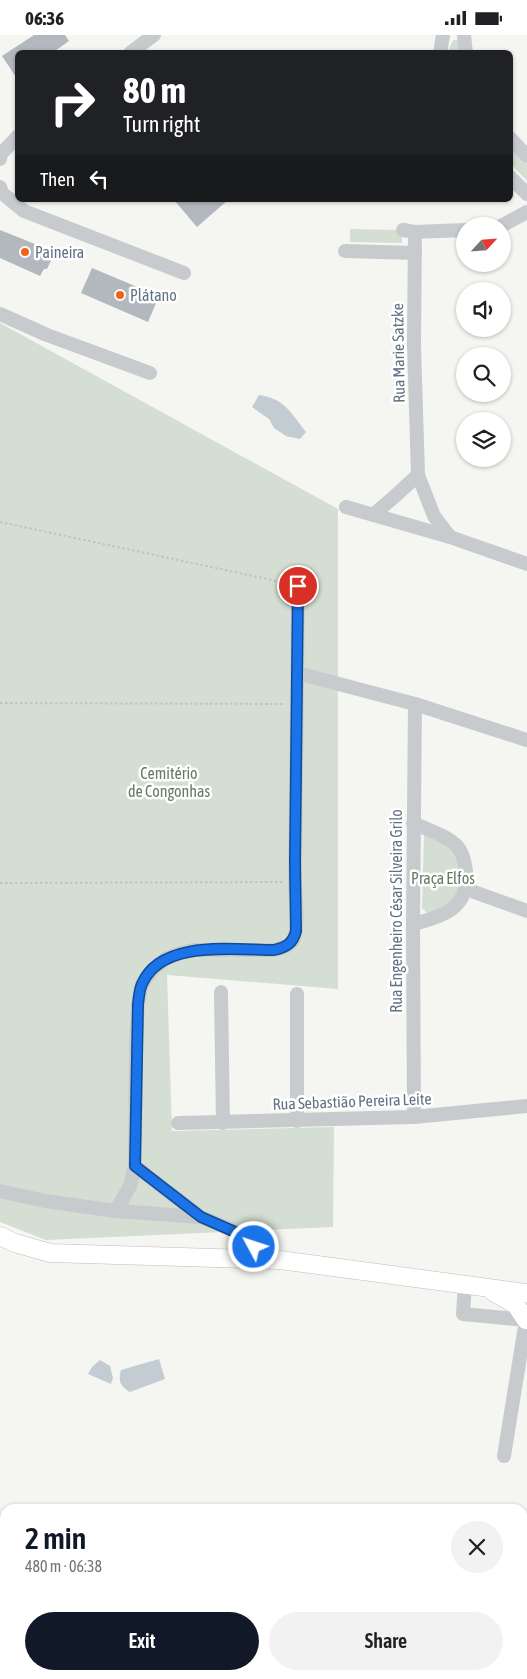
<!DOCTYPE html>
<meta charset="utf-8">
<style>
:root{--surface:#fff;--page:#f2f2f2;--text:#202124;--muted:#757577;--accent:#111827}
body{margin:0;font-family:"Asap Condensed",sans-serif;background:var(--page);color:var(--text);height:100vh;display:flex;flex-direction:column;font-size:19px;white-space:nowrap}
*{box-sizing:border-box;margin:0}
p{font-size:16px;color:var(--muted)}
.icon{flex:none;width:28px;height:28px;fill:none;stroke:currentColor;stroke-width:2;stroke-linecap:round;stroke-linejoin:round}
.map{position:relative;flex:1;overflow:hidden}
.panel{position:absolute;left:0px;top:1469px;width:528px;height:176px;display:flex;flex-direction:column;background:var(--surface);border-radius:15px 15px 0 0;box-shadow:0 1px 4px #0004}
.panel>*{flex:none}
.banner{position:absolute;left:15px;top:15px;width:498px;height:152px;border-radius:8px;box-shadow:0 1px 4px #0004;background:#202124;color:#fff;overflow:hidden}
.needle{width:32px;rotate:64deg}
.buttons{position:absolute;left:456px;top:182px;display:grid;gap:10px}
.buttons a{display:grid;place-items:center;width:55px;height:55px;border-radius:50%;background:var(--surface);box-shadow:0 1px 4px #0004;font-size:25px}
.pin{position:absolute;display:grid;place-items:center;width:42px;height:42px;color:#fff;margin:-21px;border:2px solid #fff;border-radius:50%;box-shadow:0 1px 5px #0007}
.me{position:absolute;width:55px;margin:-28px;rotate:310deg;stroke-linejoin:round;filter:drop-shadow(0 0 4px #0008)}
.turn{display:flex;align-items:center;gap:18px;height:105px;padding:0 25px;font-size:22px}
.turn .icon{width:65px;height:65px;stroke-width:2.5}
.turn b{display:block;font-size:35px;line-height:42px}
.then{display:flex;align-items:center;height:48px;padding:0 25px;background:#0003;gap:10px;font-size:19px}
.round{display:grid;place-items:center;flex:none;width:52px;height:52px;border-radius:26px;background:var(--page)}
.overview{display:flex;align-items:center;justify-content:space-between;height:85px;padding:0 25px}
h1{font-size:30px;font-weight:600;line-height:38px;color:var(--accent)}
.action{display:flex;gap:10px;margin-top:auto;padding:10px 25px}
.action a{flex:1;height:58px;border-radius:30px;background:var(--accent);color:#fff;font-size:20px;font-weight:600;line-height:58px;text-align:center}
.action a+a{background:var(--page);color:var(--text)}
.status{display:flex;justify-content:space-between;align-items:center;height:35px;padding:0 25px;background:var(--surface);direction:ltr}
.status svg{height:14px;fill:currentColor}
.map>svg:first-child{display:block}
</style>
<div class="status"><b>06:36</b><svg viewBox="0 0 49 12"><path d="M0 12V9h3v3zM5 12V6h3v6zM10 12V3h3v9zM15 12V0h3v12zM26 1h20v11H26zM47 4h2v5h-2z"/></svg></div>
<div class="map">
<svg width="527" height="1644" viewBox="0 0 527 1644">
<rect width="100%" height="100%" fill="#f5f6f1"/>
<g fill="#d5ded2">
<path d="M453,5H458L462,17L447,18Z"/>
<path d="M510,112L527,129V146L510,128Z"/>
<path d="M350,194L402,195V208L350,207Z"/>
<path d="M0,288L338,474V954L167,940L172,1096L334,1092L333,1192L46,1205L0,1187Z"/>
<path d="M424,799L455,815L462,848L451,872L428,879L422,873Z"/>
</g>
<g fill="#c2ccd2">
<path d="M259,360C284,363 291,378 306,397L300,404L286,401L274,393L269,384L252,372Z"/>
<path d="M159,1324L165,1344L130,1357C120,1352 118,1345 121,1335Z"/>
<path d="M100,1325L110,1331L113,1343L111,1349L88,1339L92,1332Z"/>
</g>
<g fill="#b2b8be">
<path d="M34,0H65L69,6L52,18H18V45L2,21Z"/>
<path d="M174,165H228L197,192Z"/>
<path d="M0,195L50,215L49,218L53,221L47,234H44L40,241L0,223Z"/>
<path d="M92,233L159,261L148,287L81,258Z"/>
</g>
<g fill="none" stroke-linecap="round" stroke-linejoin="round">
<g stroke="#babdc1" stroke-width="19">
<g id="major">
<path d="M0,1201L15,1208L50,1218L280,1225L527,1258"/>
<path d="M493,1257L516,1270L526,1285"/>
</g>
</g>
<g stroke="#c0c2c4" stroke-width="2" stroke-dasharray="2.5 2.5" stroke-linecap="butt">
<path d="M0,487L286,548"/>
<path d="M0,668L285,669"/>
<path d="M0,848L282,847"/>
</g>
<g stroke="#c8cbce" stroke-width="14">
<path d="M464,0L466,18"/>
<path d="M130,18L154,0"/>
<path d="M440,18L443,0"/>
<path d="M510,103L527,121"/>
<path d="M0,124L1,119L18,101"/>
<path d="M510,142L527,159"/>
<path d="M0,152L2,158L24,176L184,238"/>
<path d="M501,191L527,177"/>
<path d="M403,195L415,197L465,195"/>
<path d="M415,197L414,310L418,440L434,481L450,502"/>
<path d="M345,216L415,218"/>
<path d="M0,279L47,300L150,338"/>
<path d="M346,472L450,502L527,529"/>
<path d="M373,480L394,462L418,440"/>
<path d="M297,638L415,669L527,705"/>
<path d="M466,854L527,876"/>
<path d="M413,889C442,882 470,873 466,837C465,827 463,816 455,809C444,799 426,794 413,788"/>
<path d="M221,957L223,1088"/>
<path d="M414,1082L413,889L415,669"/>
<path d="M297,1086V959"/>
<path d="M178,1088L414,1082L527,1071"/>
<path d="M135,1131L201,1182L242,1199L266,1224"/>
<path d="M0,1156L45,1166L116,1176L130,1151L135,1131L136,1007L138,969L142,949L153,934L165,924L177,919L193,915H274C281,913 288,912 292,907C300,897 295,861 295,847L298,551"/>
<path d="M116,1176L201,1182"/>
<path d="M465,1249L463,1279L526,1285L504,1421"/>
</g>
<use href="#major" stroke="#fff" stroke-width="18"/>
</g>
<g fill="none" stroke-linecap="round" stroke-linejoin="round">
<g stroke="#114b97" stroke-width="12">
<path id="route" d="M254,1212L242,1200L201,1182L135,1131L138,969C139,963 139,955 142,949C161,904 235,915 274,915C287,912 293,908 296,896L295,827L298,551"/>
</g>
<use href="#route" stroke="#1a73e8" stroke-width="9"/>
</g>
<g fill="#ef6218" stroke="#fff" stroke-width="2">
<circle cx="25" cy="217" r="5"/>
<circle cx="120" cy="260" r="5"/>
</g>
<g text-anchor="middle" stroke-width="5" stroke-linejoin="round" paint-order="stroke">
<g font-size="16" fill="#627285" stroke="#fff" text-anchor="start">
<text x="35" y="223">Paineira</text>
<text x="130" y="266">Plátano</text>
</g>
<g font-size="16" fill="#627285" stroke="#fff">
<text transform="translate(398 318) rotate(-91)" y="6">Rua Marie Satzke</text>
<text transform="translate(396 876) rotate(-90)" y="6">Rua Engenheiro César Silveira Grilo</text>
<text transform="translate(352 1066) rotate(-2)" y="6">Rua Sebastião Pereira Leite</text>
</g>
<g font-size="16" fill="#647c62" stroke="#fff">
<text x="169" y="744">Cemitério<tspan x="169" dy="18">de Congonhas</tspan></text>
<text x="443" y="849">Praça Elfos</text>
</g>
</g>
</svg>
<div class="buttons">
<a><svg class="needle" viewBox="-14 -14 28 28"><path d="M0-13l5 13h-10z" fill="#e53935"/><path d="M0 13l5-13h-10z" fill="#757577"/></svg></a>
<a><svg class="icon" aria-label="sound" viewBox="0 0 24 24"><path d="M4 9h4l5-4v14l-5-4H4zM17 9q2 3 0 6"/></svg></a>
<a><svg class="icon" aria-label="search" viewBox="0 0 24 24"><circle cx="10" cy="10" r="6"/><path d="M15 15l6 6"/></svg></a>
<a><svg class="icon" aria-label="layers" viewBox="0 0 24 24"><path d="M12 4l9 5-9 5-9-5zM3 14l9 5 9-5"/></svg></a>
</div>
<div class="pin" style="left:298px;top:551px;background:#d93025"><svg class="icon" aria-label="arrive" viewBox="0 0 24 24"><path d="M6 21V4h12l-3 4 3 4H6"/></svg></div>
<svg class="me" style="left:254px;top:1212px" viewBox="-20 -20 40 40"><circle r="17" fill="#1a73e8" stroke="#fff" stroke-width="3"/><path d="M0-11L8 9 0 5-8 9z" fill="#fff"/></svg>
<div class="banner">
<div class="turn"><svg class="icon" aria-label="right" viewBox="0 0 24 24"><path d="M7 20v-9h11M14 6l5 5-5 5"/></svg><div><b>80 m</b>Turn right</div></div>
<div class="then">Then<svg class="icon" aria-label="left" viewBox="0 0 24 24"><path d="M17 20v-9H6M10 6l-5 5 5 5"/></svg></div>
</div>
<section class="panel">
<div class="overview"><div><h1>2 min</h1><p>480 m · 06:38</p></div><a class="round"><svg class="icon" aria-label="close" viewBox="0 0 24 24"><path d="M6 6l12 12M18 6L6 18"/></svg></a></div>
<div class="action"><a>Exit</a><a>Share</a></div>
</section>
</div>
